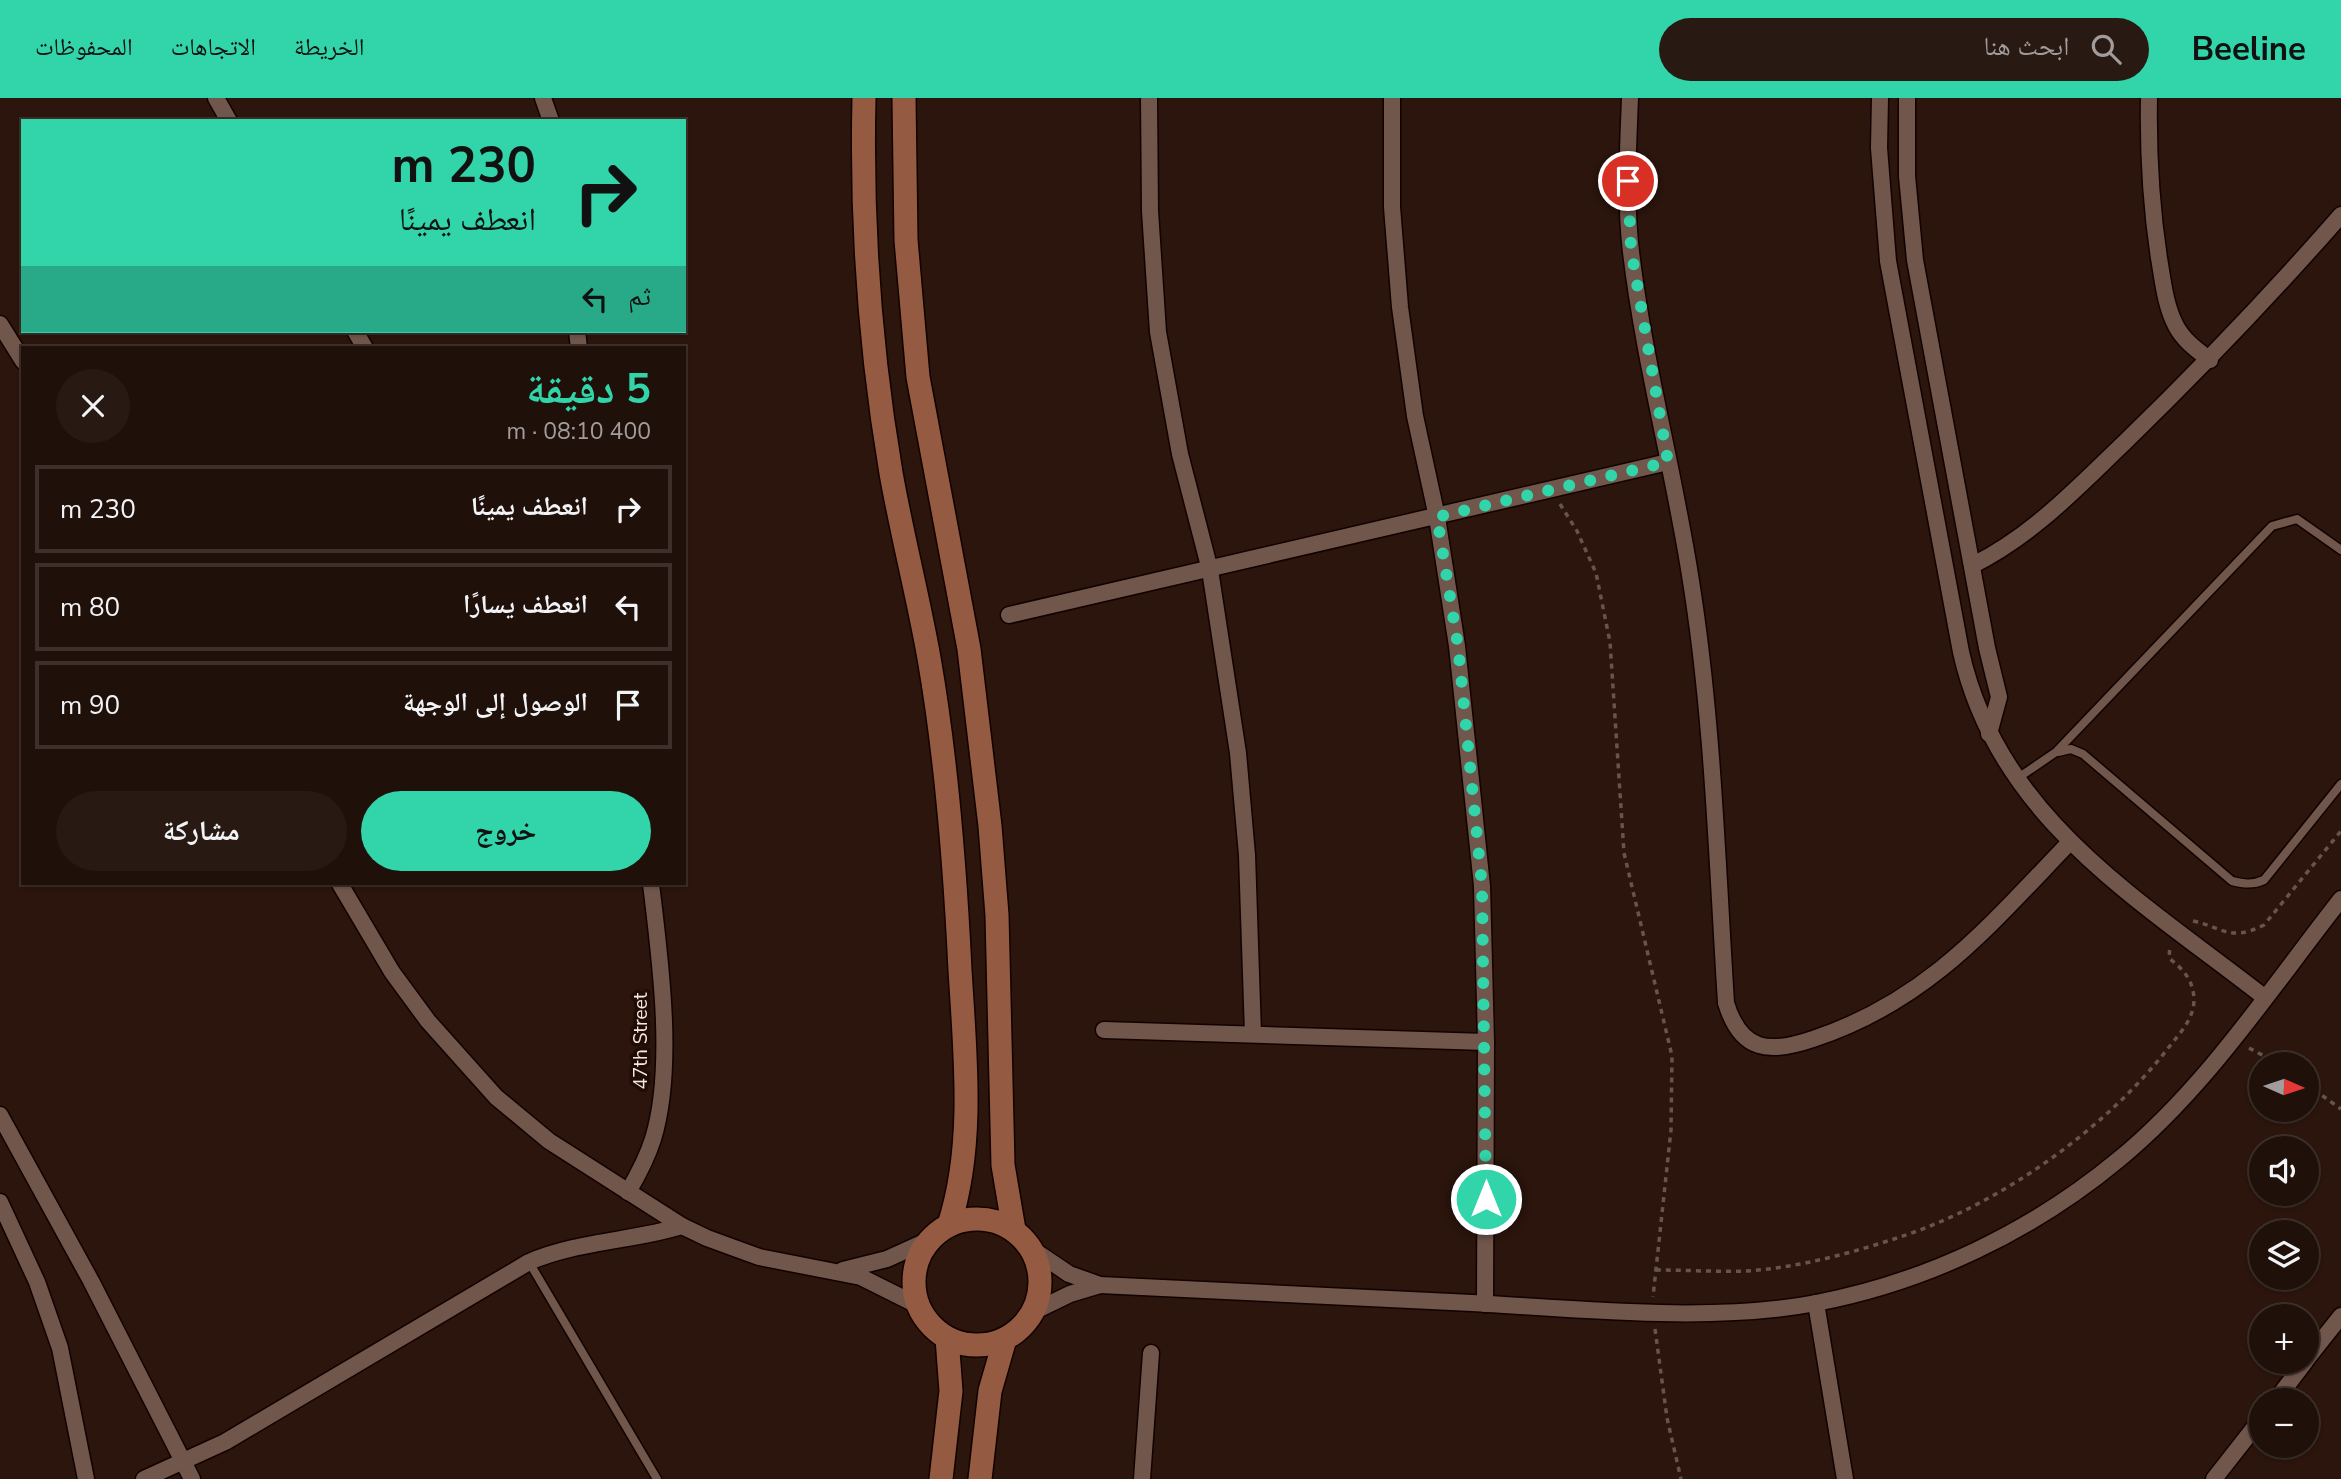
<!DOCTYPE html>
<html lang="ar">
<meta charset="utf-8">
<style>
:root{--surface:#20100a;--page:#281913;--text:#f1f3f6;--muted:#a29d9c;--line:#3d302b;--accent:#32d4a9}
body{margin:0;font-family:"Nunito Sans","Noto Naskh Arabic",sans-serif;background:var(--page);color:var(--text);direction:rtl;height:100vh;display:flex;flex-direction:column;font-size:26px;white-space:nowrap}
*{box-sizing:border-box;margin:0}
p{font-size:23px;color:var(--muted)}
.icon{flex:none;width:38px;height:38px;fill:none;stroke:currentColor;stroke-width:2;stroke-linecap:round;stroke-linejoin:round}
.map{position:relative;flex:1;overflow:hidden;direction:ltr}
.drawer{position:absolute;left:21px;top:248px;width:665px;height:539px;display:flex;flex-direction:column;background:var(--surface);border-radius:0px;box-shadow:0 2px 5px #0004,0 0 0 2px var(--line);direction:rtl}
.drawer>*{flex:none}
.guide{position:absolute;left:21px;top:21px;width:665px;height:214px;border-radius:0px;box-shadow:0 2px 5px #0004,0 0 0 2px var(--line);direction:rtl;background:#32d4a9;color:#111;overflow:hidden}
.needle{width:46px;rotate:93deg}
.buttons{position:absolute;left:2249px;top:954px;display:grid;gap:14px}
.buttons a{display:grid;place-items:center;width:70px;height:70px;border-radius:50%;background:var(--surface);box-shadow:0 2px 5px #0004,0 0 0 2px var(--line);font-size:35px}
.pin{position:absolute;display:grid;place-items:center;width:60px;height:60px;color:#fff;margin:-30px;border:4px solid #fff;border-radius:50%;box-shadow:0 2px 7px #0007}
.me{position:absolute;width:77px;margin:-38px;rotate:0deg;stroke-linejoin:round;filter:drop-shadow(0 0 5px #0008)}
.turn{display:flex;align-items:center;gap:24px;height:147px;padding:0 35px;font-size:32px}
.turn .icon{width:91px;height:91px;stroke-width:2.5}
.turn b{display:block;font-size:49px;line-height:60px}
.then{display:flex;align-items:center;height:66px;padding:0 35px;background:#0003;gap:14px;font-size:26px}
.round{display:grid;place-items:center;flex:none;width:74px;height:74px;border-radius:37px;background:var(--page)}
.overview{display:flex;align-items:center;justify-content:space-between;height:119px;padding:0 35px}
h1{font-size:42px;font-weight:700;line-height:52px;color:var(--accent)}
.action{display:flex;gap:14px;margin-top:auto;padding:14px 35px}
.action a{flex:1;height:80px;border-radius:42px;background:var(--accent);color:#111;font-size:28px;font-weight:700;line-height:80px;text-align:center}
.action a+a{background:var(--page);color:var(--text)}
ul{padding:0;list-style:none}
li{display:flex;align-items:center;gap:21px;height:88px;margin:0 14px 10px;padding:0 21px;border:4px solid var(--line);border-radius:0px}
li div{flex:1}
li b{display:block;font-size:26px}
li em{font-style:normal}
header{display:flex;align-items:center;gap:42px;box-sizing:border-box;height:98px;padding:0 35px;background:var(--accent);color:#111}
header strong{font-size:33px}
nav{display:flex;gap:38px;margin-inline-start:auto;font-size:24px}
.search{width:490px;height:63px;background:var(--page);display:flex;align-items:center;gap:18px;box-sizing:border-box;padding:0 24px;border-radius:38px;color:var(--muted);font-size:26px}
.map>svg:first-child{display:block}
</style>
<header>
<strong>Beeline</strong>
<div class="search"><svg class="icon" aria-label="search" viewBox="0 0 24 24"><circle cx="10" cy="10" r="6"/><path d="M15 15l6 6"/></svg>ابحث هنا</div>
<nav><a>الخريطة</a><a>الاتجاهات</a><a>المحفوظات</a></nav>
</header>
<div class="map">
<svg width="2341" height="1381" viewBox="0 0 2341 1381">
<rect width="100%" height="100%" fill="#2b150d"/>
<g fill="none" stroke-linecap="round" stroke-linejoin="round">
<g stroke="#120200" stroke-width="11">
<g id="lane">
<path d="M2058,654L2071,651L2083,656L2232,783C2244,786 2253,787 2264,782L2341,686"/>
<path d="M2015,682L2056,654L2272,428L2297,421L2341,452"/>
<path d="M529,1164L657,1381"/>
</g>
</g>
<g stroke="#120200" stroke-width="19">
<g id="street">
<path d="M216,0L229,23"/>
<path d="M543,0L551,23"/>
<path d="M1149,0L1150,113L1158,234L1180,356L1210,472L1238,655L1247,757L1253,936"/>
<path d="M1392,0V109L1400,209L1415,318L1437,419L1457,548L1482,788L1486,944L1485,1206"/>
<path d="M1630,0C1628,51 1625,103 1631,154C1644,263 1673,369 1690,477C1713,618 1717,763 1726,905C1741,954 1769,956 1813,941C1928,903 1988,829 2069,745"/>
<path d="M1880,0L1879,50L1888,163L1961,554C1998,720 2139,801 2264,899"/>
<path d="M1907,0V78L1915,162L1987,550L1999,599L1989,636"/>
<path d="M2149,0C2148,54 2151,107 2159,160C2163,183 2165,207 2176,228C2184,243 2197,252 2210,262"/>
<path d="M0,226L23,263"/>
<path d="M355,233L365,250"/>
<path d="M577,233L579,250"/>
<path d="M1973,467C2033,437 2077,390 2125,344C2200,271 2272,196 2341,117"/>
<path d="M1009,517L1668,364"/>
<path d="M340,786L392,874L428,923L496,999L549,1043L682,1128L707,1140L759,1159L861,1179L919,1208"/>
<path d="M1104,932L1486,944"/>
<path d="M0,1017L91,1183L192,1381"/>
<path d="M628,1094C638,1077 647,1060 653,1041C675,970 660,860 651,786"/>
<path d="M0,1104L37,1184L60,1250L86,1381"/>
<path d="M1032,1151L1069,1176L1100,1187C1224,1193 1348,1199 1472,1205C1578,1211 1713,1225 1816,1205C1926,1184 2031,1134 2118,1062C2206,990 2271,890 2341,801"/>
<path d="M843,1172L887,1161L931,1141"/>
<path d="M1816,1205L1845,1381"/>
<path d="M1033,1214L1070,1196L1100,1187"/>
<path d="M2306,1262L2341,1218"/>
<path d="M2276,1302L2305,1264"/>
<path d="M144,1381L225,1344L529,1164C578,1143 632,1143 682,1128"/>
<path d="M1142,1381L1151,1255"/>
<path d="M2214,1381L2261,1321"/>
</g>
</g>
<g stroke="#120200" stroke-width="26">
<g id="secondary">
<path d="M864,0C861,126 870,251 891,375C902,437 918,498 929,560C947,663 955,768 960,872C965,955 975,1047 949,1127"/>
<path d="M904,0L906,142L918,279L969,551L990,728L997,817L1003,1067L1014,1132"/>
<circle cx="977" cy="1184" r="63"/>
<path d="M941,1381L951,1293L947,1240"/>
<path d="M980,1381L990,1293L1005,1241"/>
</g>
</g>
<g stroke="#68544d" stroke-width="3.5" stroke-dasharray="5 5" stroke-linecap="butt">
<path d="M1560,406L1577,433L1596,475L1610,544L1624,755L1672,958L1671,1032L1653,1199"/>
<path d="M2193,823C2224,830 2230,844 2264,827L2341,733"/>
<path d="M2249,950L2279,966"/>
<path d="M2306,986L2341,1011"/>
<path d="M1656,1172C1685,1172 1716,1174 1746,1173C1797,1170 1852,1155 1900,1139C1999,1107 2106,1031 2169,949C2180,935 2193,922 2194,903C2194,883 2184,872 2169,860L2170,847"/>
<path d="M1655,1231L1667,1320L1681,1381"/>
</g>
<use href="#lane" stroke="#71564c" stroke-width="8"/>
<use href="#street" stroke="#71564c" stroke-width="16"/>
<use href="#secondary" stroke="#955b42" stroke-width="23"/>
</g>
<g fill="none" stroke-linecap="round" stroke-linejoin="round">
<path stroke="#32d4a9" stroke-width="12" stroke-dasharray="0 21.6" d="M1486,1101L1482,788L1458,548L1437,419L1668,364L1631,151L1628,83"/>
</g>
<g text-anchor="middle" stroke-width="7" stroke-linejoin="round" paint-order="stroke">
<g font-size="19" fill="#f7e7e1" stroke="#210c05">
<text transform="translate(640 943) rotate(-90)" y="7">47th Street</text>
</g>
</g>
</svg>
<div class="buttons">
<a><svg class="needle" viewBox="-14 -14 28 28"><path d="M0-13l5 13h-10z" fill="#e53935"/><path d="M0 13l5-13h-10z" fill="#a29d9c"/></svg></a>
<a><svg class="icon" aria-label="sound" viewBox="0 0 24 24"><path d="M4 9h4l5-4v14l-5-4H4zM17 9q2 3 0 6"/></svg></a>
<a><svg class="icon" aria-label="layers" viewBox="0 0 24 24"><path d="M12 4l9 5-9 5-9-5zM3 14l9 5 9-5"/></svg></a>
<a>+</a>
<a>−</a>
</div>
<div class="pin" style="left:1628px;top:83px;background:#d93025"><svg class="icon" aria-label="arrive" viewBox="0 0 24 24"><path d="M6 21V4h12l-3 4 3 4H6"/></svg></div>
<svg class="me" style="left:1486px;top:1101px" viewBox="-20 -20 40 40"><circle r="17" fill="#32d4a9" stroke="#fff" stroke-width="3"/><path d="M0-11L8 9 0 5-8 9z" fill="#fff"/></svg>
<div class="guide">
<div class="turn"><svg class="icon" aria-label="right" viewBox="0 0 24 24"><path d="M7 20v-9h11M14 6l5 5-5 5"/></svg><div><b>230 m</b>انعطف يمينًا</div></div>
<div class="then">ثم<svg class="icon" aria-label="left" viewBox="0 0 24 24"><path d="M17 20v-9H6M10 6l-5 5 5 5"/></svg></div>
</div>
<section class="drawer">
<div class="overview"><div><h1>5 دقيقة</h1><p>400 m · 08:10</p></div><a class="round"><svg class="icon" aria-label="close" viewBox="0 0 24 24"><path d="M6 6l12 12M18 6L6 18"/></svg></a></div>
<ul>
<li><svg class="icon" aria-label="right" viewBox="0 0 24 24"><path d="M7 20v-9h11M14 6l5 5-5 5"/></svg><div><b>انعطف يمينًا</b></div><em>230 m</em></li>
<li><svg class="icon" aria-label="left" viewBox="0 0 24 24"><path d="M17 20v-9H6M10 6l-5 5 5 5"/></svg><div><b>انعطف يسارًا</b></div><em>80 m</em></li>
<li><svg class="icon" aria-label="arrive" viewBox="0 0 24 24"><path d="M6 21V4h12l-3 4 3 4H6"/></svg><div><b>الوصول إلى الوجهة</b></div><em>90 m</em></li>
</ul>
<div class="action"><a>خروج</a><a>مشاركة</a></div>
</section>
</div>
